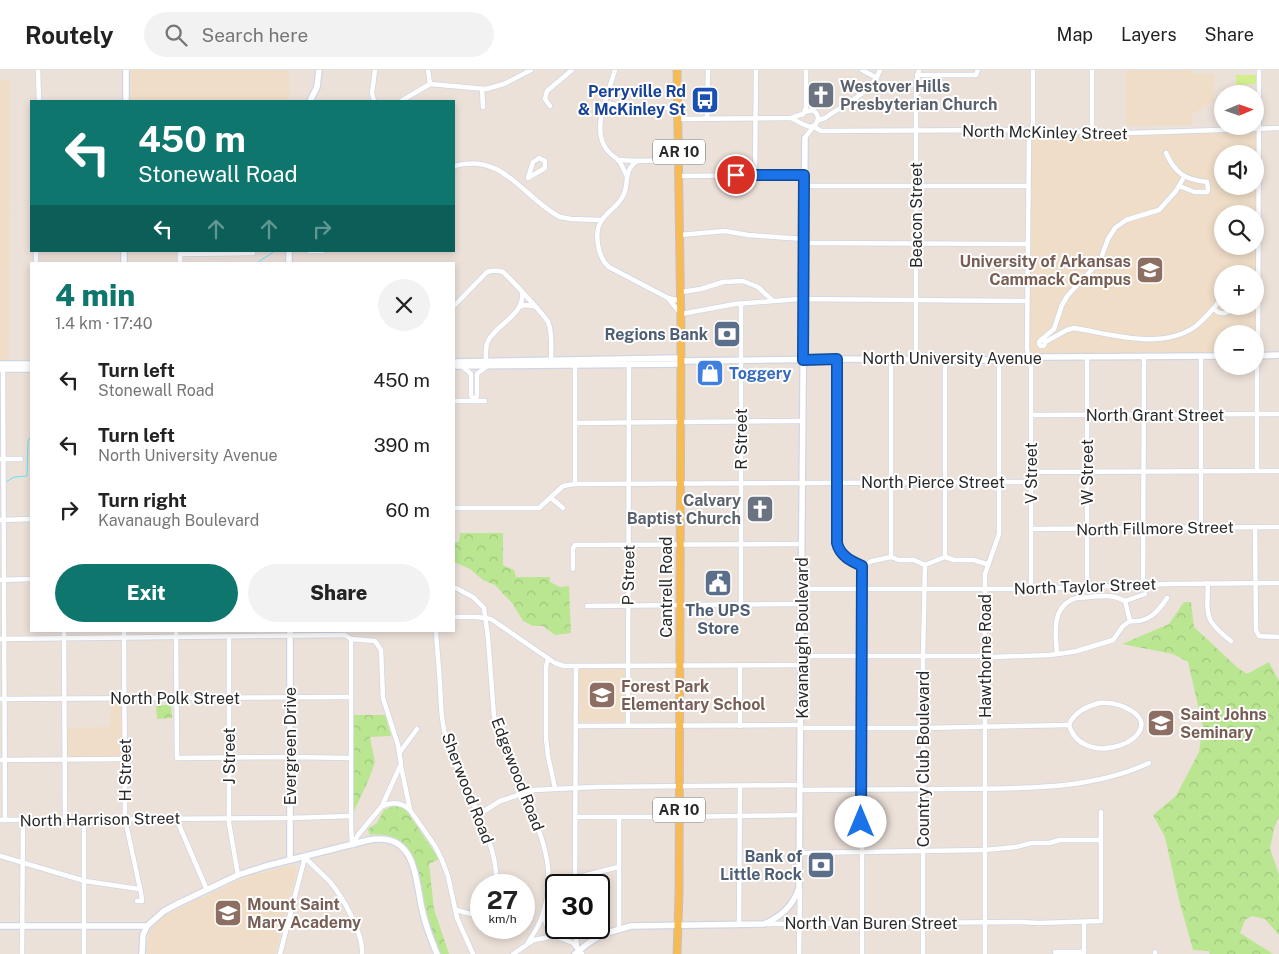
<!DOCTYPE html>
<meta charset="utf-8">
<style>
:root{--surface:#fff;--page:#f2f2f2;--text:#222;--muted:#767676;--line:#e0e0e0;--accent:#0f766e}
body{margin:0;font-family:"Public Sans",sans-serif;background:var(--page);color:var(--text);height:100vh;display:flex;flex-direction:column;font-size:19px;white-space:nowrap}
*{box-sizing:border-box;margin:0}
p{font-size:16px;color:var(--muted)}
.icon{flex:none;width:28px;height:28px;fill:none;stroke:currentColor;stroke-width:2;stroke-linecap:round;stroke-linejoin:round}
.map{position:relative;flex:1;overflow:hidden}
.drawer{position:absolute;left:30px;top:192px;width:425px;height:370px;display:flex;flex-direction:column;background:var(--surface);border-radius:0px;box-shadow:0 2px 8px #0003}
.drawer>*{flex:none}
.hud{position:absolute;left:30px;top:30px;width:425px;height:152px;border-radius:0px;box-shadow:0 2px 8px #0003;background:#0f766e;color:#fff;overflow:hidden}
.needle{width:32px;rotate:88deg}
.fabs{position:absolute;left:1214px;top:15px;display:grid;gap:10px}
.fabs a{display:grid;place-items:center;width:50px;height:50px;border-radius:50%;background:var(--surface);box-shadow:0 2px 8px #0003;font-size:25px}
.speed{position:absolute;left:470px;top:804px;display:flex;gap:10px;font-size:25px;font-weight:700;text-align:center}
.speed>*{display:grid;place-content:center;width:65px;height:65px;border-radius:50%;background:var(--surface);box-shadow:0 2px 8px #0003;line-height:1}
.speed small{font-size:12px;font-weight:400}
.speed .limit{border:2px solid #111;border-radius:8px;background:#fff;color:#111}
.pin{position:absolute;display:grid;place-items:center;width:42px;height:42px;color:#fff;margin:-21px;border:2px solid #fff;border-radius:50%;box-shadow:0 1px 5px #0007}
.me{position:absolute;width:55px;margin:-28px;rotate:0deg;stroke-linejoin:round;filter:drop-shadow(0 0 4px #0008)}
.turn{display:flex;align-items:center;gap:18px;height:105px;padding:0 25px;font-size:22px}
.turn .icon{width:65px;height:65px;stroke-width:2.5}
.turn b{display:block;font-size:35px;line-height:42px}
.lanes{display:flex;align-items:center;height:48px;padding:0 25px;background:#0003;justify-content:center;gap:25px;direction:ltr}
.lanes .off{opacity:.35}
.round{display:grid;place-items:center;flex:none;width:52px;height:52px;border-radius:26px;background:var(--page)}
.head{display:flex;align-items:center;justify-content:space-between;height:85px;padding:0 25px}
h1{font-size:30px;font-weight:800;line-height:38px;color:var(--accent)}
.button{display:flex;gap:10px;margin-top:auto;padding:10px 25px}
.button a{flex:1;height:58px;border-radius:30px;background:var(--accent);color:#fff;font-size:20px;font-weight:800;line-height:58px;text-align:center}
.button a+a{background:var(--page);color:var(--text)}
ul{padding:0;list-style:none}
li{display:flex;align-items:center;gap:15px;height:65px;padding:0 25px}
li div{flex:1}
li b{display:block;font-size:19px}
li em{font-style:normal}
header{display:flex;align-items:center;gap:30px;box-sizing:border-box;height:70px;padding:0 25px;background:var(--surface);border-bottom:1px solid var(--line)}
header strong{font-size:24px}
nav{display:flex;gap:28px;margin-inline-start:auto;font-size:18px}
.search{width:350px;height:45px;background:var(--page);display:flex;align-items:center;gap:12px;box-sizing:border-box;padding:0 18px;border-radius:28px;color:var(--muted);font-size:19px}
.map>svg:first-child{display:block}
</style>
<header>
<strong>Routely</strong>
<div class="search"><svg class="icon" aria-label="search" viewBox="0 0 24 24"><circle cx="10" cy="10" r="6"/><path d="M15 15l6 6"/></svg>Search here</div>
<nav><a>Map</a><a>Layers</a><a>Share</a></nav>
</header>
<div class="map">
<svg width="1279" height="884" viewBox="0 0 1279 884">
<defs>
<pattern id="forest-crowns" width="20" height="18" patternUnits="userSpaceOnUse" patternTransform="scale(1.25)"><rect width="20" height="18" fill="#bae692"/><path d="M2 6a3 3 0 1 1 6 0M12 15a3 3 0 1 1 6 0" fill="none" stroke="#a0c57e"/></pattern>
</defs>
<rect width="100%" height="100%" fill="#ece1d9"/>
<g fill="#efddc7" fill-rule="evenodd">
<rect x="129" y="0" width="160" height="31"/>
<path d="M1126,0H1192V4H1215L1214,31L1192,44V55L1126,56Z"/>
<path d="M0,10H10L9,294H0Z"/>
<path d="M1259,58L1258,286H1255V264H1222V286L1029,288L1031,61L1092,62ZM1222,84H1255V116H1222ZM1222,144H1255V176H1222ZM1222,204H1255V236H1222Z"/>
<rect x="579" y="598" width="46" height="54"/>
<path d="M111,631H121L122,686L67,687L66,658L110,657Z"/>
<path d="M294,795L297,799L275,884H147L148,868L152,858L163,846L232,814L253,805Z"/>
</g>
<g fill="url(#forest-crowns)">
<path d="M460,463H503V495L514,500L516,507H550V512L560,517L569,516L571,563L555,565L543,556H533L523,551L512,533L495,515L483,510L470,499L454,492V472H459Z"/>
<path d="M1184,532H1191L1194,557L1238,598L1247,604L1269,592L1279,611V746L1274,759L1270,779L1279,804V865L1265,849L1252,846L1245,850L1240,863L1273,884H1210L1209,881L1193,880L1179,830L1165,767L1153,745L1176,726L1199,682L1203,657L1188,592L1173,584L1122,574L1169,554Z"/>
<path d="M156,635H171L172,648L157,649Z"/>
<path d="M353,645H385L391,666L370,667L375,692L369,709L354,741Z"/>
<path d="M394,736L403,738L408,743L439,789L429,794L434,839L449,884H440C435,869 429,854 426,839C418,805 418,760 370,765L368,759L377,753L384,740Z"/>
</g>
<path fill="#d2ee8d" d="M1236,5H1256V14L1236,15Z"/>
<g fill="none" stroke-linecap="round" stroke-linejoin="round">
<g stroke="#66e1f5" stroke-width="1">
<path d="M255,194L275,181"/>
<path d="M6,412L14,407L27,406L28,371L31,367"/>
</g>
<g stroke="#cfd5e3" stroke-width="6">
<g id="street">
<path d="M38,0L39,31"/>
<path d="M428,0L430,14"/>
<path d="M615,0C609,22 592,56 605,77C609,84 614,86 619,91C622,95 624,100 626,105"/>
<path d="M862,0L877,8"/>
<path d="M917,5H976L978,0"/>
<path d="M482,19L483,37"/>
<path d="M807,27L813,40"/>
<path d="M374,31L372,23L375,0"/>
<path d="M401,31L430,14L486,19L504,14L531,0"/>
<path d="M606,33L630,38H678"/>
<path d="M550,36L545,29L547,21L572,0"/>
<path d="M791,48C798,51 806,57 813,57"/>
<path d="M678,49L791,48L803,44L806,38V0"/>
<path d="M707,49L708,0"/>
<path d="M819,50L825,48C843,35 872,23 880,0"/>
<path d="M813,56L821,61L1014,60L1130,63L1279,58"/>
<path d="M1092,62V0"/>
<path d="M805,68C810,58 826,50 813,40L805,42"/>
<path d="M1166,83C1175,103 1185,110 1207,112L1208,120L1207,122H1195L1179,116"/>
<path d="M539,88L545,91V98L528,108L533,92Z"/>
<path d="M618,90L637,91L679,90"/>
<path d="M637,91C622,102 630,113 623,126C618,136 608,141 602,150C593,162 598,188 609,197L668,228L681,231"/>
<path d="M454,96C504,82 523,128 560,147L571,149L601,150"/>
<path d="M755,105L756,0"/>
<path d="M679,106L804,105"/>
<path d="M804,116H1028"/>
<path d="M680,165L725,161L748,165L804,169"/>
<path d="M804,173L1027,174"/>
<path d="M309,181H323"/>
<path d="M180,183V194"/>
<path d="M180,184L253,183"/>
<path d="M36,194V181"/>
<path d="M681,222L701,219L723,212L743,211L758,217L772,230"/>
<path d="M668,228L681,244L735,234L799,229L1027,231"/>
<path d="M454,236L487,202C493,200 497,200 503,202C508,206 546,247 548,252C553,263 551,280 551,292"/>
<path d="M520,237L525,235L534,236"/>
<path d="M1214,239C1220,245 1228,245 1233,236"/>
<circle cx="1042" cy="273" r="3"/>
<path d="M1041,270L1054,259L1062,235L1068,225L1100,191L1108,169L1115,158L1126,150L1159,140L1176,121L1184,107"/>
<path d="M1045,272L1067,260L1074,258C1111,264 1162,281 1196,256C1206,248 1214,238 1222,228"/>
<path d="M1257,286V401"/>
<path d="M1258,286L1259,0"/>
<path d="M1201,287V457"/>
<path d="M837,289V473C840,486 851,491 862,496V884"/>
<path d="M916,290V13L919,0"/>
<path d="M486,291C486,285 485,277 488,271C496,255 525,244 522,223"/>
<path d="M463,297L471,304V325L474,331"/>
<path d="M3,299L5,750"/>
<path d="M454,331H485"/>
<path d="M474,331L477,326V304L486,297"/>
<path d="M1031,345L1279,344"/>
<path d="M576,353L803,351"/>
<path d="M1,389H21"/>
<path d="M1031,402L1279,401"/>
<path d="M575,414V295"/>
<path d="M551,428L563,438"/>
<path d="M454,438H539L563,416L575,414L1031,412"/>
<path d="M0,450L31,449"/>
<path d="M1255,457L1256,560L1259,566L1279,567"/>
<path d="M1031,459L1279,457"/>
<path d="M891,487V290"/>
<path d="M945,487V290"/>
<path d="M925,495L945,487L954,490H973L987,494"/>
<path d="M862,496L872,491L891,487L899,490H914L925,495"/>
<path d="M573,499V478L575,475L802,474"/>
<path d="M0,510L31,509"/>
<path d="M1208,513C1207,546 1204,550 1231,571"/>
<path d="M1143,515L1144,287"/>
<path d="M454,517L473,527L484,538L488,568L494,646L500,667C508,686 516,705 524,724C542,767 559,802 541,849C538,858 532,865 528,873"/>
<path d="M1087,517V288"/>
<path d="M802,519H1031L1170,514L1279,513"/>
<path d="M1031,519V298L1027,279L1029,66L1033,55V0"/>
<path d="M1125,531L1145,524"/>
<path d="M741,535V233"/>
<path d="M587,536L801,534"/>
<path d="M454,547H477L491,549L555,593L564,596L802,595"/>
<path d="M1130,551C1148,553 1158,542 1167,528"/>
<path d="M64,561L65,749"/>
<path d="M124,561L125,749L141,823L142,831H137"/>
<path d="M176,561L177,688L290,687L350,688"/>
<path d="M436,561C437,579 439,597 440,615C441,634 441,653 447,672C460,715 500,771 496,815"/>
<path d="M229,567V753L238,805"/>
<path d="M0,569L345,565L351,569L375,571L381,580L383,628L398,675L401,694L382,736L358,765L353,775"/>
<path d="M351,569V757L352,773"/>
<path d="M985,585L993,587L1049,585C1058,584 1067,583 1077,581L1113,570L1123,556L1130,551L1125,531C1113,524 1103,526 1090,527C1084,528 1076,527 1071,530C1051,540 1056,566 1057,584"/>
<path d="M802,586H978L988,584"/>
<path d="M548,588L546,597V668L548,686L555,718"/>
<path d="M0,629L350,627"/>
<path d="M1099,633C1111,632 1121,634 1132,641C1169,666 1084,703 1069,655C1074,642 1086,637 1099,633Z"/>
<path d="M576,656L801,655"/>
<path d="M628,656L629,294"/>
<path d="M740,656V596"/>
<path d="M801,658H923L1069,655"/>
<path d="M400,682L417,659"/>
<path d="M0,690L125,689"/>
<path d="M401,696L410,740L435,776L442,790L448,806L457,848L473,884"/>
<path d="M801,720C852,720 903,719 954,719C1019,718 1089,721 1149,693"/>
<path d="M383,736C392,731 403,733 410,740"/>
<path d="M478,745L500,731L534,720L595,717L801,715"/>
<path d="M576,747H679L800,745"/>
<path d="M176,748L207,820"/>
<path d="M0,750L290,748L351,746"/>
<path d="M801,783L985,780L1016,777L1031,773H1049L1060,770H1101"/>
<path d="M0,786L85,811L139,819"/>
<path d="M305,787C312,796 322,803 330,812C343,827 364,865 362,884"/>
<path d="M575,808L618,797"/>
<path d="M575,815L576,596"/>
<path d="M456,840L471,844L481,843"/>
<path d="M544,844L546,854L555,866L573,873L582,884"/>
<path d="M739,854L740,716"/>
<path d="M766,854L1021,852L1039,853L1101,851V742"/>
<path d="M575,858L577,877"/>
<path d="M619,858V747"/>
<path d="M1055,882H1082L1084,880"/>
<path d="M1155,882V884"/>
<path d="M22,884L23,750"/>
<path d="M84,884V749"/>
<path d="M280,884L305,787"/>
<path d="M513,884L534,870L555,866"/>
<path d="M799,884L800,818"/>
<path d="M923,884V586L925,495"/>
<path d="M985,884V504L999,464V289"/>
<path d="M1084,884V853"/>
</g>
</g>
<g stroke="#cfd5e3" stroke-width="8">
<g id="secondary">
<path d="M126,31V0"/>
<path d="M310,31L317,17L319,0"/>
<path d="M124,181V194"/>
<path d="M289,194V181"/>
<path d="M1255,286L1279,285"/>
<path d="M681,291L837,289L988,290L1046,287L1222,286"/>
<path d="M454,292L681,288"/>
<path d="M0,294H31"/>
<path d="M454,296L681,294"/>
<path d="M0,299H31"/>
<path d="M290,561V790"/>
<path d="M0,856H147"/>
<path d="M142,884L143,865L147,856L164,841L179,833L238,805L266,796L369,770C416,761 415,808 422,839C425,855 431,869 437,884"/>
<path d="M575,884L587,874L603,864L631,856L764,854C781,847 793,836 799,818L805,68"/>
</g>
</g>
<g stroke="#c3c3c3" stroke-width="9">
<path id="primary" d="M677,884L679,824L681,261L677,0"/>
</g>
<use href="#street" stroke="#fff" stroke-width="4.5"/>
<use href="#secondary" stroke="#fff" stroke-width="5.5"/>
<use href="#primary" stroke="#f8bb53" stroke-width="7"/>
</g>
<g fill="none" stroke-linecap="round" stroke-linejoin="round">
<g stroke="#114b97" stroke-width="12">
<path id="route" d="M736,105H804L803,290L837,289V473C840,486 851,491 862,496V498L861,752"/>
</g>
<use href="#route" stroke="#1a73e8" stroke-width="9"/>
</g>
<defs>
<g id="church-square" transform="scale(1.4375)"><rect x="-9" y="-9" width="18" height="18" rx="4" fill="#6b7280" stroke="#fff"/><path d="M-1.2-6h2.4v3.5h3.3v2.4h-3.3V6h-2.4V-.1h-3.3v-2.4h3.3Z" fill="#fff"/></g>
<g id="bus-square" transform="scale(1.4375)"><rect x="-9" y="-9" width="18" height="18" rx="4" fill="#1a4fb4" stroke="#fff"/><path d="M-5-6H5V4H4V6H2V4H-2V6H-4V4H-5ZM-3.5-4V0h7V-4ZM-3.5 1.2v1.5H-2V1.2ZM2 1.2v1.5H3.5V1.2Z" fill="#fff"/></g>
<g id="university-square" transform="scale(1.4375)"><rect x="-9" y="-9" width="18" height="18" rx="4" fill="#8d6e63" stroke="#fff"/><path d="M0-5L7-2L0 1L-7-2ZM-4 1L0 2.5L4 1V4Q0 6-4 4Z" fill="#fff"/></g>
<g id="bank-square" transform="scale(1.4375)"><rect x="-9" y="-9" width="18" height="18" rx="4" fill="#5c6f8a" stroke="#fff"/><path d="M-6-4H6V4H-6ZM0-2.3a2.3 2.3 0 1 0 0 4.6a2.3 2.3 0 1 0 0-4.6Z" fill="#fff"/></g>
<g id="shop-square" transform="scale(1.4375)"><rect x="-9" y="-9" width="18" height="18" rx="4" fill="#3f7fe0" stroke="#fff"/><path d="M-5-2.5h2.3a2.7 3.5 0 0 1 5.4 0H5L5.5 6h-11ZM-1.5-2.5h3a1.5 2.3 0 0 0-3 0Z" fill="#fff"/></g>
<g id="civic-square" transform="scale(1.4375)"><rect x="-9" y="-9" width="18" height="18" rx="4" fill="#5c6f8a" stroke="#fff"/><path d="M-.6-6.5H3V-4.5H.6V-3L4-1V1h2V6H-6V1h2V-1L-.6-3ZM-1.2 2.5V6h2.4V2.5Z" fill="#fff"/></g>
<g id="school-square" transform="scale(1.4375)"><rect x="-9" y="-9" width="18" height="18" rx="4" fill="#8d6e63" stroke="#fff"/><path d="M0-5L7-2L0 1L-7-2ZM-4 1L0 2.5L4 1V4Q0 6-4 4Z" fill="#fff"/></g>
</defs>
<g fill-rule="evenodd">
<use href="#church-square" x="821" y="25"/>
<use href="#bus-square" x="705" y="30"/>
<use href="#university-square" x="1150" y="200"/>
<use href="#bank-square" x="727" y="264"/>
<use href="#shop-square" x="710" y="303"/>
<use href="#church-square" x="760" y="439"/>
<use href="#civic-square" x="718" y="513"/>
<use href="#school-square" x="602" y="625"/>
<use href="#school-square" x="1161" y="653"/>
<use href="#bank-square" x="821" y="795"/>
<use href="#school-square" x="228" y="843"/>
</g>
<g text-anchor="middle" stroke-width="4" stroke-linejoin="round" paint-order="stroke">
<g fill="#fff" stroke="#696969" stroke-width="1">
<rect x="653" y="69.5" width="52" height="25" rx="4"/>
<rect x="653" y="727.5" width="52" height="25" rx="4"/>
</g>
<g font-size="15" font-weight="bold" fill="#292929">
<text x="679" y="87">AR 10</text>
<text x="679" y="745">AR 10</text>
</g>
<g font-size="16" font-weight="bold" fill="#5b616d" stroke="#fff" text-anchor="start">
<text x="840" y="22">Westover Hills<tspan x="840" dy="18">Presbyterian Church</tspan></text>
<text x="741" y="436" text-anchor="end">Calvary<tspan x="741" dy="18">Baptist Church</tspan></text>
</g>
<g font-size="16" font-weight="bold" fill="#164399" stroke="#fff" text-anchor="end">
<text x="686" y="27">Perryville Rd<tspan x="686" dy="18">&amp; McKinley St</tspan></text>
</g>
<g font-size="16" fill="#292929" stroke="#fff">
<text transform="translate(1045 62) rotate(1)" y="6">North McKinley Street</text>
<text transform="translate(916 145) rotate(-90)" y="6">Beacon Street</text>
<text x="952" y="294">North University Avenue</text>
<text x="1155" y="351">North Grant Street</text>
<text transform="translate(741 369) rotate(-90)" y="6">R Street</text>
<text transform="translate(1087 402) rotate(-90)" y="6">W Street</text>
<text transform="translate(1031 403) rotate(-90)" y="6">V Street</text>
<text x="933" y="418">North Pierce Street</text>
<text transform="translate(1155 458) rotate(-1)" y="6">North Fillmore Street</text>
<text transform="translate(628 505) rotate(-89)" y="6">P Street</text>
<text transform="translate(1085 516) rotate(-2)" y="6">North Taylor Street</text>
<text transform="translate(666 517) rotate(-90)" y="6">Cantrell Road</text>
<text transform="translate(802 568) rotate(-90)" y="6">Kavanaugh Boulevard</text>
<text transform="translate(985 586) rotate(-90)" y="6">Hawthorne Road</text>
<text x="175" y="634">North Polk Street</text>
<text transform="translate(290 676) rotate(-90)" y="6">Evergreen Drive</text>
<text transform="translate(229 686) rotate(-90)" y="6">J Street</text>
<text transform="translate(923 689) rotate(-90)" y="6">Country Club Boulevard</text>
<text transform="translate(125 700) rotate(-90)" y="6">H Street</text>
<text transform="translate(518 704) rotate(69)" y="6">Edgewood Road</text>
<text transform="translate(468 718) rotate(69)" y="6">Sherwood Road</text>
<text transform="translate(100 749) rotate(-1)" y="6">North Harrison Street</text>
<text x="871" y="859">North Van Buren Street</text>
</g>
<g font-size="16" font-weight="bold" fill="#785e54" stroke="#fff" text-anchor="start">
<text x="1131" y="197" text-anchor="end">University of Arkansas<tspan x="1131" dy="18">Cammack Campus</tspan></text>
<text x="621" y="622">Forest Park<tspan x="621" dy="18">Elementary School</tspan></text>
<text x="1180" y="650">Saint Johns<tspan x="1180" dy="18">Seminary</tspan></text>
<text x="247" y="840">Mount Saint<tspan x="247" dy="18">Mary Academy</tspan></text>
</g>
<g font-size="16" font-weight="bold" fill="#4e5e75" stroke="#fff" text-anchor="end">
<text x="708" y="270">Regions Bank</text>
<text x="718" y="546" text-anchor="middle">The UPS<tspan x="718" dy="18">Store</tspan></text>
<text x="802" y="792">Bank of<tspan x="802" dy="18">Little Rock</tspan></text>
</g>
<g font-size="16" font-weight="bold" fill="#366cbe" stroke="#fff" text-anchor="start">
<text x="729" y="309">Toggery</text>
</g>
</g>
</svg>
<div class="fabs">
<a><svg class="needle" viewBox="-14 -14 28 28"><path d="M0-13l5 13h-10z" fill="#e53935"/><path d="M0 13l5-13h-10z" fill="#767676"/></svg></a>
<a><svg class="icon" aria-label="sound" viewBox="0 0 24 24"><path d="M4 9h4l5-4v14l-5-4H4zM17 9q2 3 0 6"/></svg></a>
<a><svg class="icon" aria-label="search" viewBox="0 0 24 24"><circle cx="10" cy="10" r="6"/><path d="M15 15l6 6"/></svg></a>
<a>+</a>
<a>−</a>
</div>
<div class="speed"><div>27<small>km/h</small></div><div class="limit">30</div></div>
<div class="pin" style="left:736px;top:105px;background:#d93025"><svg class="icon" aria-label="arrive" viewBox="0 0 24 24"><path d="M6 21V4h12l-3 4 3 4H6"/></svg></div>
<svg class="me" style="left:861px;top:752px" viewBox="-20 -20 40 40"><circle r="19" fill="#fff"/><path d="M0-13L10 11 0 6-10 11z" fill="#1a73e8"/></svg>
<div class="hud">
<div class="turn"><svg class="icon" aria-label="left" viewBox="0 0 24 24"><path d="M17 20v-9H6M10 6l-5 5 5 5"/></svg><div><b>450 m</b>Stonewall Road</div></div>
<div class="lanes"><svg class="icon" aria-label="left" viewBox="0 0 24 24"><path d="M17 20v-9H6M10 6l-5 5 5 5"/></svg><svg class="icon off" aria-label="ahead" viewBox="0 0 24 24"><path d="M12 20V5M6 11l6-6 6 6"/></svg><svg class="icon off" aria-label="ahead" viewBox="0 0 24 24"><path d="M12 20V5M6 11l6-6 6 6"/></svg><svg class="icon off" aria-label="right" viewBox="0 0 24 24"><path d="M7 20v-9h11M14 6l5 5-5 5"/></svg></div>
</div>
<section class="drawer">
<div class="head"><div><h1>4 min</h1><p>1.4 km · 17:40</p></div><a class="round"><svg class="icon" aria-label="close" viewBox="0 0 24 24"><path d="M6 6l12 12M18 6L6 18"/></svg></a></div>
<ul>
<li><svg class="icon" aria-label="left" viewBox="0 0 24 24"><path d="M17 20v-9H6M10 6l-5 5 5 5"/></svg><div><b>Turn left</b><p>Stonewall Road</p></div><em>450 m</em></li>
<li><svg class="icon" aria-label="left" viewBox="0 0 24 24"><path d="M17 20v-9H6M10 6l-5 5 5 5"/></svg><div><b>Turn left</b><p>North University Avenue</p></div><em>390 m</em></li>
<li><svg class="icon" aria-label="right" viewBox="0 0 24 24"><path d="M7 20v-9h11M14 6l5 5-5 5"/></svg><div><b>Turn right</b><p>Kavanaugh Boulevard</p></div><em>60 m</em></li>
</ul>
<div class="button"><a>Exit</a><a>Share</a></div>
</section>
</div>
